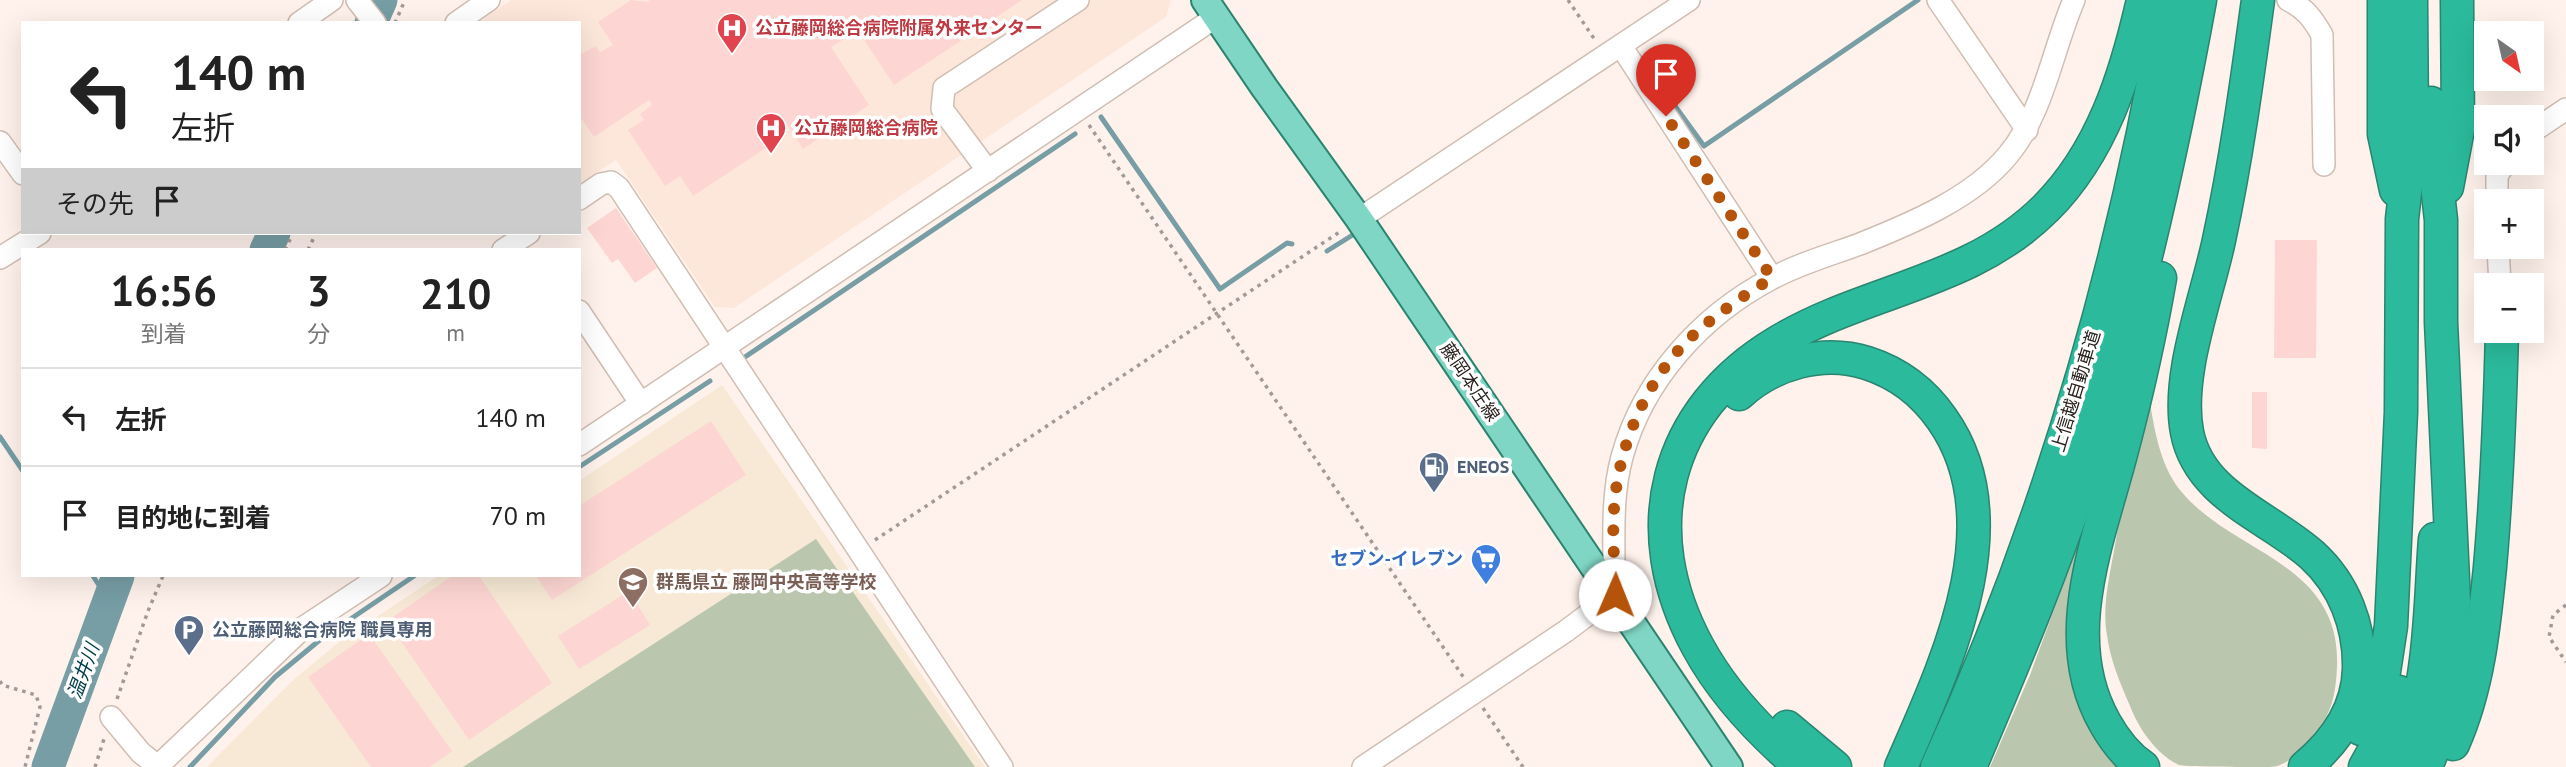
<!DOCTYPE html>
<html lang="ja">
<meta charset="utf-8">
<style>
:root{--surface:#fff;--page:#f6f6f6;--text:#222;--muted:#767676;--line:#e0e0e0}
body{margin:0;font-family:"PT Sans","Noto Sans JP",sans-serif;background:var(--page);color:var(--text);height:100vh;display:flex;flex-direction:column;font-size:26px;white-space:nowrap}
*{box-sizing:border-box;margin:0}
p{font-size:23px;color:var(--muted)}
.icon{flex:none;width:38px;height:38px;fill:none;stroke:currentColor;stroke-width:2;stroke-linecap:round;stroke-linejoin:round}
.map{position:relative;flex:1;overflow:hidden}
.sheet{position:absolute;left:21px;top:248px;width:560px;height:329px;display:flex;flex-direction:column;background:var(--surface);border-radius:0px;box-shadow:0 7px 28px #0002}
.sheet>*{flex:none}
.hud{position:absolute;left:21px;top:21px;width:560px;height:214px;border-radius:0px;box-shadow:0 7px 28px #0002;background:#fff;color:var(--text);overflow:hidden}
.needle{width:46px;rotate:146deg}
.fabs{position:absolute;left:2474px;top:21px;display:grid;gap:14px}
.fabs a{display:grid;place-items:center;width:70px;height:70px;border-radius:0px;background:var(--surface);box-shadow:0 7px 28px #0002;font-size:35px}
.pin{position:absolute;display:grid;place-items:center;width:60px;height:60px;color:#fff;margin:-72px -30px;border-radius:50% 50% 50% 0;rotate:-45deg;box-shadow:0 0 7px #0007}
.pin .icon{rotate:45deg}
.me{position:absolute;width:77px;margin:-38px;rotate:1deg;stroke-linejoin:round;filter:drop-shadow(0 0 5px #0008)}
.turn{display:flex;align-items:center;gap:24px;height:147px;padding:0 35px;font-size:32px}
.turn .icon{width:91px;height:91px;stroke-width:2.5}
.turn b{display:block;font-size:49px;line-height:60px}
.then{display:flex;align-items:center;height:66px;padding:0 35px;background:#0003;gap:14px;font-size:26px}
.eta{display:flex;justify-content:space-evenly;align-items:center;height:119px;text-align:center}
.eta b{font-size:42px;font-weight:700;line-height:49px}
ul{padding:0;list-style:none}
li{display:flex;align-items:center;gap:21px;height:98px;padding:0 35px;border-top:2px solid var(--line)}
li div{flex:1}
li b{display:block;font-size:26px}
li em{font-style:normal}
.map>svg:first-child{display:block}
</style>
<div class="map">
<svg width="2566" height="767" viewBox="0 0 2566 767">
<rect width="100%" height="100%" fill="#fff2ec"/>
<path fill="#fde7da" d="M511,0H1171L1166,17L734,308L715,307L616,160L579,184V23H478Z"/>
<path fill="#f7e9d5" d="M722,385L985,767H207L292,681L339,642L438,576H579V481Z"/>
<g fill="#bac6ad">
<path d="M2148,391C2154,425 2158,462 2180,490C2231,554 2341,561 2337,666C2336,690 2333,712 2317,730C2305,745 2290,767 2269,767C2252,767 2191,767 2179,765C2156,754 2139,729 2130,706C2120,683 2110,659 2107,635C2102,608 2109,578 2114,551C2123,497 2136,444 2148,391Z"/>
<path d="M2096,496L2080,559L2121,767H1990L2030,675Z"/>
<path d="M816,539L975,767H463Z"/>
</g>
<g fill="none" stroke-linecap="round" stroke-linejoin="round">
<g stroke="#779ea5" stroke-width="5">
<path d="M1646,66L1704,146L1918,0"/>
<path d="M1101,117L1220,289L1287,243L1292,244"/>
<path d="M1327,251L1351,236"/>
<path d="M742,359L1075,134"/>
<path d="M0,437L23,471"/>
<path d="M579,467L710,381"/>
<path d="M93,576L108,599"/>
<path d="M190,767L275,677L321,639L414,576"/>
</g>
<g stroke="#779ea5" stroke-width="33">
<path d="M371,23L381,0"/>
<path d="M266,250L274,233"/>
<path d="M48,767L118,576"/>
</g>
</g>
<g fill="#fdd6d3">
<path d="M631,0L647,2L650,0H1022L894,85L855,26L840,33L844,39L831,47L869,105L803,149L779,112L768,118L781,138L693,196L680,176L665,186L628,130L644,120L640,114L652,105L649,100L594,137L579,115V55L596,46L600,52L613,45L598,22Z"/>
<path d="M616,208L657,268L635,283L618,259L612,263L587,228Z"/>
<path d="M2275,240H2317L2316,358H2274Z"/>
<path d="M2252,392H2267V449L2252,448Z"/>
<path d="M711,421L746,475L552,600L536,576H579V506Z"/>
<path d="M452,576H479L552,683L469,740L387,621Z"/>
<path d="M629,591L650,625L579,669L558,636Z"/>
<path d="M369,634L452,751L430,767H371L308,677Z"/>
</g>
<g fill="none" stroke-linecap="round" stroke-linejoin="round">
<g stroke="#d1beb3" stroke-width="24">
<g id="minor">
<path d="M357,0L375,23"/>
<path d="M1938,0L2027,130"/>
<path d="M2288,0C2305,8 2313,19 2322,35L2324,165"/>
<path d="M299,23L332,0"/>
<path d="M456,23L489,0"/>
<path d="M1621,46L1772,278"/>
<path d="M2532,132L2566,109"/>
<path d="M0,142L23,174"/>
<path d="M988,171L942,109L944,88L1078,0"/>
<path d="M579,199L601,184L611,182L619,188L1002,767"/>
<path d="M2497,201V176L2505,163"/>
<path d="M1359,219L1689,0"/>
<path d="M2498,247L2500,285"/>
<path d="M503,250L529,233"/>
<path d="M0,258L40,233"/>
<path d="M579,311L641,404"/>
<path d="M579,445L1216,17"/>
<path d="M111,717L141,753L159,767"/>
<path d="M158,766L304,627L381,576"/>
<path d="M1363,767L1566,631L1614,595C1615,550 1610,501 1622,457C1643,380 1701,316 1771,279C1798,264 1830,255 1860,244C1910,224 1973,198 2008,155C2044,112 2052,51 2074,0"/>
</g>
</g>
<g stroke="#2a8570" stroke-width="30">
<path id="major" d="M1205,0L1264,87L1359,219L1729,767"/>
</g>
<g stroke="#2a8570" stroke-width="35">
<g id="highway">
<path d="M2258,0C2247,81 2236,161 2219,240C2207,297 2176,375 2187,432C2199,496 2270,517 2312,555C2344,584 2360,626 2359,669C2358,709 2335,742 2305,767"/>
<path d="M2384,0V134L2396,190"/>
<path d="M2447,187L2458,129L2457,0"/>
<path d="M1739,394C1773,363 1823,349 1867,363C1898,373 1924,393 1942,419C2015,522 1945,666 1901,767"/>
<path d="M1787,727L1835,767"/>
<path d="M2361,729L2376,699L2383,678L2391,626L2401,412L2402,219L2412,132L2411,0"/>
<path d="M2453,744C2478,688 2484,627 2490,567C2497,488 2500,410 2502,331"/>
<path d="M1801,767C1761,733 1723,693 1698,647C1634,530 1664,410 1778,342C1866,289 1970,284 2046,208C2102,152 2126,75 2143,0"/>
<path d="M1937,767C2048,524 2124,263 2168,0"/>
<path d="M1970,767C2016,659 2061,551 2096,439C2140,295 2173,148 2200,0"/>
<path d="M2143,767C2127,756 2114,739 2105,723C2056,638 2100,536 2122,450C2137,393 2150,336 2160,278"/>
<path d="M2365,767L2385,731L2399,692"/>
<path d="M2391,767C2433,706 2429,611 2435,539"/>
<path d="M2426,767L2436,742L2449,684L2454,601L2441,322V220L2431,131V103"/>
</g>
</g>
<g stroke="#a49a95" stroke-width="3.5" stroke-dasharray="3.5 5" stroke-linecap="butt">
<path d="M1568,0L1595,40"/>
<path d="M395,23L405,0"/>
<path d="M1089,125L1464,678"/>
<path d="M285,250L293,233"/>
<path d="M308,250L316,233"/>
<path d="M875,540L1341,231"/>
<path d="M2566,605L2553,615L2549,637L2566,662"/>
<path d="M0,681L2,685L36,695L40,707L25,767"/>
<path d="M117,699L148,611L163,576"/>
<path d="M1483,708L1523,767"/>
<path d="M95,767L104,739"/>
</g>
<use href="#minor" stroke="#fff" stroke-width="21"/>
<use href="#major" stroke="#80d6c4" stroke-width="26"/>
<use href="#highway" stroke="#2bbb9c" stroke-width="32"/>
</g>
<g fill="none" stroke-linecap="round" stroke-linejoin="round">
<path stroke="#b45309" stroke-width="12" stroke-dasharray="0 21.6" d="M1615,595C1615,566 1612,537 1614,509C1618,445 1648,374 1698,331C1721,311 1746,294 1772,278L1666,116"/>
</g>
<defs>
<g id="hospital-pin" transform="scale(1.575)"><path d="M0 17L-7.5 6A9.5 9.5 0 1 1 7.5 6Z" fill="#e0444e" stroke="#fff"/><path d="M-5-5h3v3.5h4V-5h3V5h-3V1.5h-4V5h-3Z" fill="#fff"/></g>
<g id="fuel-pin" transform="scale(1.575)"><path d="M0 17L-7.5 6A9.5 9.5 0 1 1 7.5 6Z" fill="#5c6f8a" stroke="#fff"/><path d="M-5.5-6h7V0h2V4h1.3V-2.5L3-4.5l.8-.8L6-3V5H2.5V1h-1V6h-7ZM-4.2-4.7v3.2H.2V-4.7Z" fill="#fff"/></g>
<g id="supermarket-pin" transform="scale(1.575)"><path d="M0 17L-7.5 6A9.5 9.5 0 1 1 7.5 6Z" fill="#3f7fe0" stroke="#fff"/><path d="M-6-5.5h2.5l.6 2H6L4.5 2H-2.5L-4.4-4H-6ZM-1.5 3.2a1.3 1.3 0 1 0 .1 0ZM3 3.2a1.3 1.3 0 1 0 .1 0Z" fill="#fff"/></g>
<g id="school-pin" transform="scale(1.575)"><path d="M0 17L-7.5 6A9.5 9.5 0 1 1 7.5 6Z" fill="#8d6e63" stroke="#fff"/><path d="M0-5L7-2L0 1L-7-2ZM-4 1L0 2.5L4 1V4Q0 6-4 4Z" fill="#fff"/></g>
<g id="parking-pin" transform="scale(1.575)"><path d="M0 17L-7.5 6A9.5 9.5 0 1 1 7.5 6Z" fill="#5c6f8a" stroke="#fff"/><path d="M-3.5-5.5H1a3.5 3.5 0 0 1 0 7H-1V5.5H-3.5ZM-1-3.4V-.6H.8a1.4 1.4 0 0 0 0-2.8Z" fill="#fff"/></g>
</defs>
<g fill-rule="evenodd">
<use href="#hospital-pin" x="732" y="28"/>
<use href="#hospital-pin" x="771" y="128"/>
<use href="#fuel-pin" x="1434" y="467"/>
<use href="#supermarket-pin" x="1486" y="559"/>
<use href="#school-pin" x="633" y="582"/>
<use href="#parking-pin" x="189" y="630"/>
</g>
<g text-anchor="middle" stroke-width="7" stroke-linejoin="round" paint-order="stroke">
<g font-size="18" font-weight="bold" fill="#be3a42" stroke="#fff" text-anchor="start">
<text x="755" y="34">公立藤岡総合病院附属外来センター</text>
<text x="794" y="134">公立藤岡総合病院</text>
</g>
<g font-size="18" fill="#28211d" stroke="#fff">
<text transform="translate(1470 382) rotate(56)" y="6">藤岡本庄線</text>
<text transform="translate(2076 391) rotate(-73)" y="6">上信越自動車道</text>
</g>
<g font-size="18" font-weight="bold" fill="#4e5e75" stroke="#fff" text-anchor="start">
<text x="1457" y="473">ENEOS</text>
<text x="212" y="636">公立藤岡総合病院 職員専用</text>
</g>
<g font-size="18" font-weight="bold" fill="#366cbe" stroke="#fff" text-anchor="end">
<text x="1463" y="565">セブン-イレブン</text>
</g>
<g font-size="18" font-weight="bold" fill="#785e54" stroke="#fff" text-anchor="start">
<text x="656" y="588">群馬県立 藤岡中央高等学校</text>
</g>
<g font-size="19" font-style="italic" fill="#03424b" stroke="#fff">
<text transform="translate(83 671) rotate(-70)" y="7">温井川</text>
</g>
</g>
</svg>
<div class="fabs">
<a><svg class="needle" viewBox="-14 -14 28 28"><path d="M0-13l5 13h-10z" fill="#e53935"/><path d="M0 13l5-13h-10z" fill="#767676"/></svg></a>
<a><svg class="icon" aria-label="sound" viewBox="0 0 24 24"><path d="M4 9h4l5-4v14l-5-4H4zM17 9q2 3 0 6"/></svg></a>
<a>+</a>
<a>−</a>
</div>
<div class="pin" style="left:1666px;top:116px;background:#d93025"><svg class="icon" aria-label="arrive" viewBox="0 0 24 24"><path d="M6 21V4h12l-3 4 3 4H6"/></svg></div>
<svg class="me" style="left:1615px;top:595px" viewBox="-20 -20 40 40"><circle r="19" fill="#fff"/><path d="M0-13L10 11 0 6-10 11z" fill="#b45309"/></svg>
<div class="hud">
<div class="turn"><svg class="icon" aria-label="left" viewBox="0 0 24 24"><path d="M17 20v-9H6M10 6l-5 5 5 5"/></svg><div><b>140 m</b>左折</div></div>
<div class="then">その先<svg class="icon" aria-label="arrive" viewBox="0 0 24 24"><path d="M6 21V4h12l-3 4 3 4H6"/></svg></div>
</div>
<section class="sheet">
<div class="eta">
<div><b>16:56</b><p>到着</p></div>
<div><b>3</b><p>分</p></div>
<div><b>210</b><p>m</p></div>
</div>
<ul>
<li><svg class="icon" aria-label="left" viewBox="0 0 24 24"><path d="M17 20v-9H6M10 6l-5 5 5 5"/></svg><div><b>左折</b></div><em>140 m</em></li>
<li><svg class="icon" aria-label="arrive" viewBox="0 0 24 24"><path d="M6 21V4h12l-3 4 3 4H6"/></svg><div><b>目的地に到着</b></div><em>70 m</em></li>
</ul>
</section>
</div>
